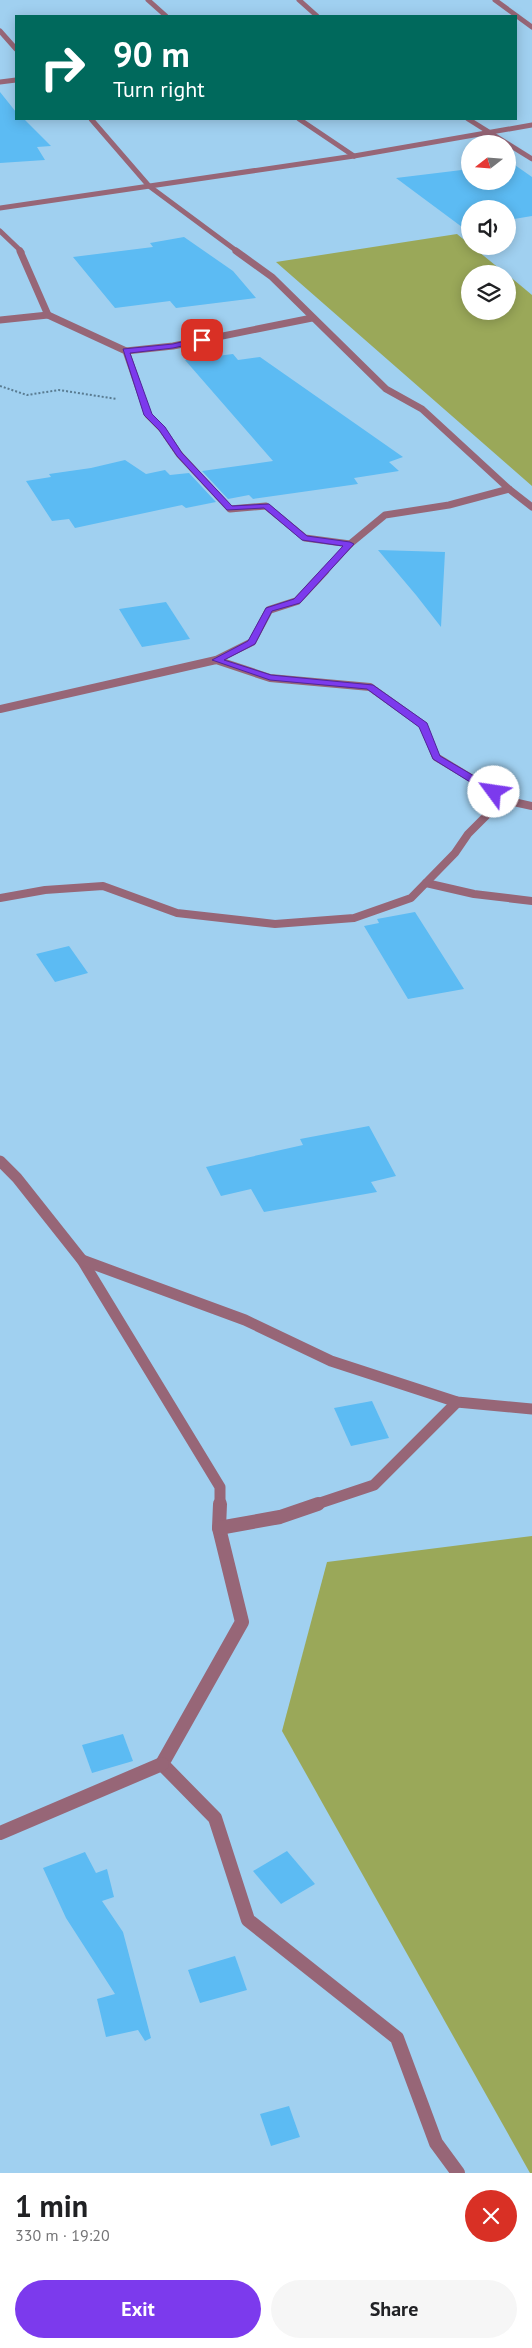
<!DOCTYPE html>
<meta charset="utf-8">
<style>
:root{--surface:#fff;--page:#f6f6f6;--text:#202124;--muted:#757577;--accent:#7c3aed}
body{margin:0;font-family:"PT Sans",sans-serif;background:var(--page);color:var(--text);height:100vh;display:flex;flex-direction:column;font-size:19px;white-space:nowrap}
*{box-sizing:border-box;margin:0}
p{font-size:16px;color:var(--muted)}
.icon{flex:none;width:28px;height:28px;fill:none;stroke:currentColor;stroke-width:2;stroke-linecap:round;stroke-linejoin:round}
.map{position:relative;height:2173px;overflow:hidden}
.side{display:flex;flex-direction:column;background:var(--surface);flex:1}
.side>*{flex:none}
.guide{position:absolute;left:15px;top:15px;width:502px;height:105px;border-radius:0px;box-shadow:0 2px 12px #0003;background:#00695c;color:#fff;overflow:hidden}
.needle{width:32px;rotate:253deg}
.tools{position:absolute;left:461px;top:135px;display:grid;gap:10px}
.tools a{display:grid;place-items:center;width:55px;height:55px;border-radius:50%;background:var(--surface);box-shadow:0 2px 12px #0003;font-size:25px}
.pin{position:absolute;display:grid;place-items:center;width:42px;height:42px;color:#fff;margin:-21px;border-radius:10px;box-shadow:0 2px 8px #0006}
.me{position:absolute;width:55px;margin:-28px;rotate:301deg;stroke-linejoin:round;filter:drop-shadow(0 0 4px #0008)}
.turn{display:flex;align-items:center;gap:18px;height:105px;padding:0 15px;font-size:22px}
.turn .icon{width:65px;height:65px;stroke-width:2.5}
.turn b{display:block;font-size:35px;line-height:42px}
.round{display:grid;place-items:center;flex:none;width:52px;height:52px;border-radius:26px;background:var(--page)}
.summary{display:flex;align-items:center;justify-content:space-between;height:85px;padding:0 15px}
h1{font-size:30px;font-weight:800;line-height:38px}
.button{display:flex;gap:10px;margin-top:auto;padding:10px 15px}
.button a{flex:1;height:58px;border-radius:30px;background:var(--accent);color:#fff;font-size:20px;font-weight:800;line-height:58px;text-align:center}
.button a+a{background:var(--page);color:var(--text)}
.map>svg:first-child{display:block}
</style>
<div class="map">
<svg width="532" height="2173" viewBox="0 0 532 2173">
<rect width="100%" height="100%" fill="#a0d0f0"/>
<g fill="#9aa859">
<path d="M457,234L506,274H470V311H508V275L532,295V486L276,262Z"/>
<path d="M532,1536V2173H530L282,1731L327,1562Z"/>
</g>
<g fill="#5cbbf3">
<path d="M0,92L16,112V119H24L51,146L37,147L45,160L0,163Z"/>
<path d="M512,163L532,177V216L508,220V209H470V225L462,227L396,178L470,169V181H508V164Z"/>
<path d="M184,237L233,271L256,298L176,308L170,301L115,308L73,257L153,247L150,243Z"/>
<path d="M233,354L238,360L260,357L403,457L389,462L399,471L354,478L358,484L253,499L249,495L228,499L202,471L273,461L185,360Z"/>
<path d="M125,460L146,474L165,470L170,475L189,473L216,502L186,508L182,505L75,528L69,519L52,521L26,481L51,477L49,474L91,468Z"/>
<path d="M378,550L445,552L441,627L416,595Z"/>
<path d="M166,602L190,639L142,647L119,609Z"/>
<path d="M415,912L464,989L408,999L364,926L379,923L377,919Z"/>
<path d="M69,946L88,973L55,982L36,954Z"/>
<path d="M369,1126L396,1176L371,1182L377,1192L264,1212L251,1189L221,1196L206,1167L303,1145L300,1139Z"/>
<path d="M372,1401L389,1438L351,1446L334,1408Z"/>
<path d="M123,1734L133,1761L92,1773L82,1745Z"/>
<path d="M287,1851L315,1884L281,1904L253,1871Z"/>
<path d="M85,1852L96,1873L107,1869L114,1897L102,1901L123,1932L151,2038L145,2041L138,2030L106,2037L97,1999L115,1994L66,1918L43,1868Z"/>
<path d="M235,1956L247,1990L200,2003L188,1970Z"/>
<path d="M289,2106L300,2137L271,2146L260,2114Z"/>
</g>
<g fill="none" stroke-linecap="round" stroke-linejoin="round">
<path stroke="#597b91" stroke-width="2" stroke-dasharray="2 2" stroke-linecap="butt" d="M0,386L27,395L59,390L117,399"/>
<g stroke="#976677" stroke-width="5">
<path d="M148,0L166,16"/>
<path d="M299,0L317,16"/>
<path d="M495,0L532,27"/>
<path d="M0,31L16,49"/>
<path d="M0,82L16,80"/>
<path d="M91,119L149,186L238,252"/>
<path d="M299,119L354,156"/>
<path d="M468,119L532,159"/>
<path d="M0,208L354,156L532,125"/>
<path d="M0,231L22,252"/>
</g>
<g stroke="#976677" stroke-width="7">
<path d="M20,251L48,315L126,351L148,415L162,429L179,454L230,509L266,506L305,538L350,544"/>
<path d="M236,251L272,277L386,389L422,409L509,489L532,507"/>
<path d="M0,320L48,315"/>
<path d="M126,351L173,346L312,318"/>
<path d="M323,573L350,544L385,515L449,505L509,489"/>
</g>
<g stroke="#976677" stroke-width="8">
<path d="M216,660L252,642L269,610L297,601L325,571"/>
<path d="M0,709L216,660L270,678L370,687L423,725L436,757L509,801L532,806"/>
<path d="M426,883L474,894L532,901"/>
<path d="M0,898L45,890L103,886L177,913L275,924L354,918L411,898L455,853L468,834L488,814L509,801"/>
</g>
<g stroke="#976677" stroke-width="11">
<path d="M0,1161L17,1178L82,1260L220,1487V1505"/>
<path d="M82,1260L245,1320L331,1361L457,1402L532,1409"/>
<path d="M314,1505L374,1485L457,1402"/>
</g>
<g stroke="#976677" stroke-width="14">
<path d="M220,1504L219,1528L242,1622L162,1764L215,1818L248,1920L397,2038L436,2143L458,2173"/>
<path d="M219,1528L280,1517L318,1504"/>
<path d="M0,1833L162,1764"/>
</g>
</g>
<path fill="#7c3aed" stroke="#51269a" d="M202,337L205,338V341L173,348L130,353L152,414L165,427L182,453L232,506L269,504L307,536L350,542L354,544L300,603L272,611L255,644L224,660L271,675L373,685L427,723L440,756L498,790V795H491L433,759L419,727L367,689L270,680L212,660L248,641L266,608L294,599L343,546L302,540L264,508L227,510L177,456L159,430L144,415L123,349L173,344Z"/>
</svg>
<div class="tools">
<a><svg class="needle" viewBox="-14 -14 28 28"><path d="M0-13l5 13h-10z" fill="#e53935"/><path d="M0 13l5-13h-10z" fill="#757577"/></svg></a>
<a><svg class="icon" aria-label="sound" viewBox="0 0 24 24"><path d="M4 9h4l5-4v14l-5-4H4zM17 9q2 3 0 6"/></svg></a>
<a><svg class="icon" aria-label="layers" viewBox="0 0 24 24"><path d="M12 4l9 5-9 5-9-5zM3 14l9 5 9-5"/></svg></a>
</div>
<div class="pin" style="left:202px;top:340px;background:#d93025"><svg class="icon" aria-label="arrive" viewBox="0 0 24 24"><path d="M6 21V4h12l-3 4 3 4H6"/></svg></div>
<svg class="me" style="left:494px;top:792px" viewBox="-20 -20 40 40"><circle r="19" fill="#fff"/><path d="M0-13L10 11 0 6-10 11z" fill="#7c3aed"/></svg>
<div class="guide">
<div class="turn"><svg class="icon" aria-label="right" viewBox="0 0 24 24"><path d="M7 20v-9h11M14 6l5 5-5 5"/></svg><div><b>90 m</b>Turn right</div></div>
</div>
</div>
<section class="side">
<div class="summary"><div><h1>1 min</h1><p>330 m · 19:20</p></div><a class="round" style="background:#d93025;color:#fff"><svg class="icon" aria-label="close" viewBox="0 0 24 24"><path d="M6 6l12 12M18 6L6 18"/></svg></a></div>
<div class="button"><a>Exit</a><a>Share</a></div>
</section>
